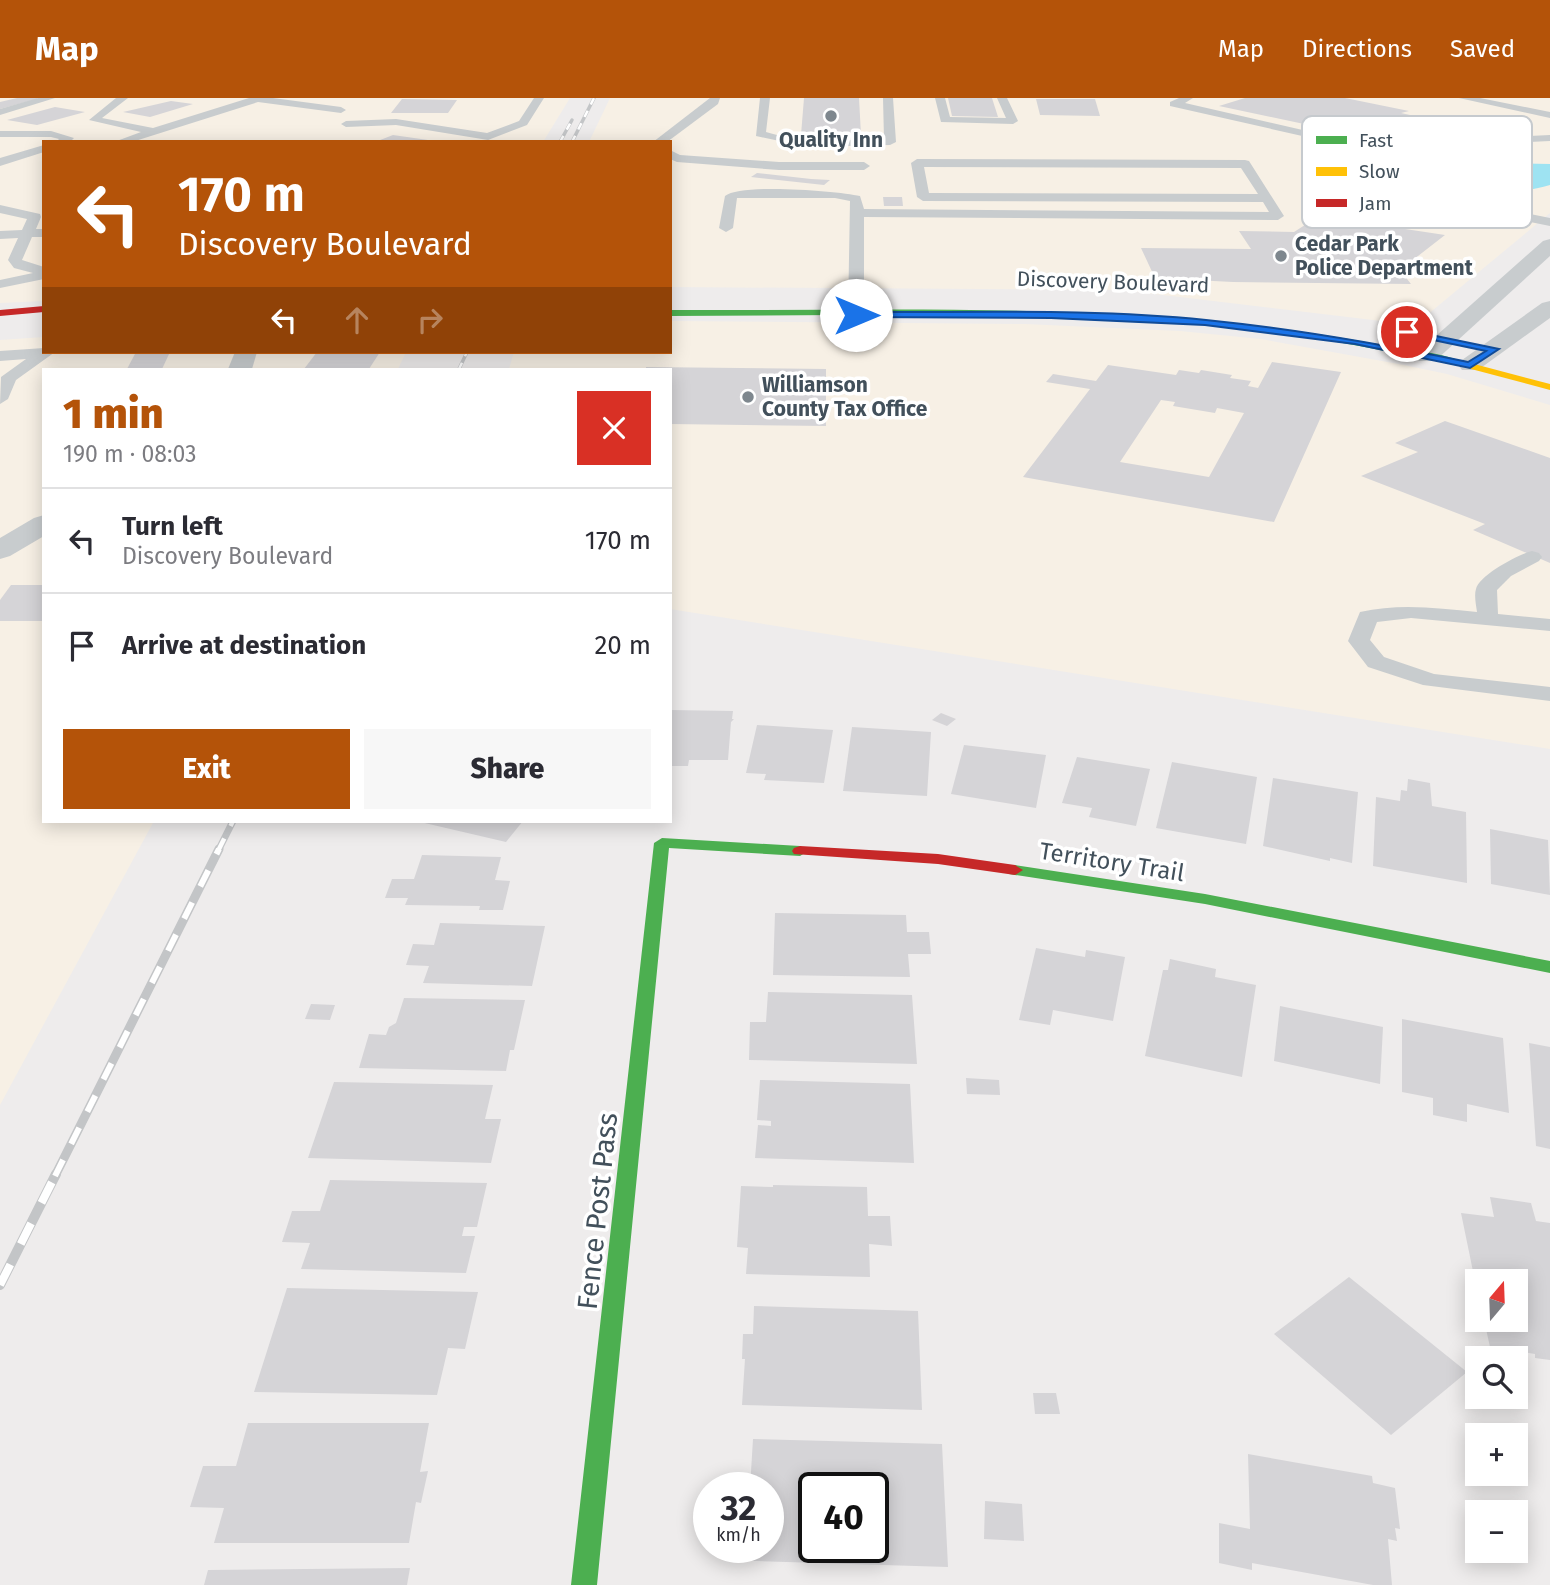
<!DOCTYPE html>
<meta charset="utf-8">
<style>
:root{--surface:#fff;--page:#f7f7f7;--text:#2b2b33;--muted:#7c7c81;--line:#e1e1e2;--accent:#b45309}
body{margin:0;font-family:"Fira Sans",sans-serif;background:var(--page);color:var(--text);height:100vh;display:flex;flex-direction:column;font-size:26px;white-space:nowrap}
*{box-sizing:border-box;margin:0}
p{font-size:23px;color:var(--muted)}
.icon{flex:none;width:38px;height:38px;fill:none;stroke:currentColor;stroke-width:2;stroke-linecap:round;stroke-linejoin:round}
.map{position:relative;flex:1;overflow:hidden}
.panel{position:absolute;left:42px;top:270px;width:630px;height:455px;display:flex;flex-direction:column;background:var(--surface);border-radius:0px;box-shadow:0 4px 18px #0003}
.panel>*{flex:none}
.banner{position:absolute;left:42px;top:42px;width:630px;height:214px;border-radius:0px;box-shadow:0 4px 18px #0003;background:#b45309;color:#fff;overflow:hidden}
.needle{width:46px;rotate:19deg}
.controls{position:absolute;left:1465px;top:1171px;display:grid;gap:14px}
.controls a{display:grid;place-items:center;width:63px;height:63px;border-radius:0px;background:var(--surface);box-shadow:0 4px 18px #0003;font-size:35px}
.speed{position:absolute;left:693px;top:1374px;display:flex;gap:14px;font-size:35px;font-weight:700;text-align:center}
.speed>*{display:grid;place-content:center;width:91px;height:91px;border-radius:50%;background:var(--surface);box-shadow:0 4px 18px #0003;line-height:1}
.speed small{font-size:18px;font-weight:400}
.speed .limit{border:4px solid #111;border-radius:10px;background:#fff;color:#111}
.pin{position:absolute;display:grid;place-items:center;width:60px;height:60px;color:#fff;margin:-30px;border:4px solid #fff;border-radius:50%;box-shadow:0 2px 7px #0007}
.me{position:absolute;width:77px;margin:-38px;rotate:90deg;stroke-linejoin:round;filter:drop-shadow(0 0 5px #0008)}
.turn{display:flex;align-items:center;gap:24px;height:147px;padding:0 21px;font-size:32px}
.turn .icon{width:91px;height:91px;stroke-width:2.5}
.turn b{display:block;font-size:49px;line-height:60px}
.lanes{display:flex;align-items:center;height:66px;padding:0 21px;background:#0003;justify-content:center;gap:35px;direction:ltr}
.lanes .off{opacity:.35}
.round{display:grid;place-items:center;flex:none;width:74px;height:74px;border-radius:0px;background:var(--page)}
.overview{display:flex;align-items:center;justify-content:space-between;height:119px;padding:0 21px}
h1{font-size:42px;font-weight:800;line-height:52px;color:var(--accent)}
.cta{display:flex;gap:14px;margin-top:auto;padding:14px 21px}
.cta a{flex:1;height:80px;border-radius:0px;background:var(--accent);color:#fff;font-size:28px;font-weight:800;line-height:80px;text-align:center}
.cta a+a{background:var(--page);color:var(--text)}
ul{padding:0;list-style:none}
li{display:flex;align-items:center;gap:21px;height:105px;padding:0 21px;border-top:2px solid var(--line)}
li div{flex:1}
li b{display:block;font-size:26px}
li em{font-style:normal}
header{display:flex;align-items:center;gap:42px;box-sizing:border-box;height:98px;padding:0 35px;background:var(--accent);color:#fff}
header strong{font-size:33px}
nav{display:flex;gap:38px;margin-inline-start:auto;font-size:24px}
.map>svg:first-child{display:block}
</style>
<header>
<strong>Map</strong>
<nav><a>Map</a><a>Directions</a><a>Saved</a></nav>
</header>
<div class="map">
<svg width="1550" height="1487" viewBox="0 0 1550 1487">
<rect width="100%" height="100%" fill="#eeecec"/>
<g fill="#f7f0e5">
<path d="M0,0H570L543,44H44V203L0,205Z"/>
<path d="M610,0H1550V115L1415,227L1121,192L670,189V44H589Z"/>
<path d="M670,223L1025,226L1180,233L1261,241L1404,267L1447,276L1550,307V651L670,511V271H509L514,254H670Z"/>
<path d="M44,239V254H406L398,271H44V723H154L0,1007V242Z"/>
</g>
<path fill="#9ee3f2" d="M1428,64L1550,66V87C1504,101 1457,88 1411,80L1427,74Z"/>
<g fill="#d5d4d7" fill-rule="evenodd">
<path d="M17,0H37V1L0,11V4Z"/>
<path d="M804,0H859L861,37H801Z"/>
<path d="M948,0H992L998,19L952,18Z"/>
<path d="M1245,0H1345L1409,13L1401,15L1428,21L1403,29L1370,22L1337,33L1219,8Z"/>
<path d="M402,1L457,2L448,15H391Z"/>
<path d="M1036,1H1095L1100,18L1040,17Z"/>
<path d="M171,3L193,6L150,19L123,14Z"/>
<path d="M55,9L85,14L37,27L7,22Z"/>
<path d="M393,37L428,42V44H375Z"/>
<path d="M757,75L811,81L830,82L824,87L751,79Z"/>
<path d="M883,99H902L903,108H884Z"/>
<path d="M1319,118L1445,137L1400,172L1411,186L1233,184L1155,180L1141,150L1251,151L1239,133L1294,134Z"/>
<path d="M136,254H170L162,271H127Z"/>
<path d="M317,254H380L369,271H304Z"/>
<path d="M1272,264L1341,274L1274,424L1023,379L1090,291L1046,284L1053,276L1096,283L1108,267L1176,277L1179,272L1199,275L1201,272L1232,277L1230,280L1251,283L1248,288L1258,290ZM1161,302L1175,304L1173,308L1215,315L1217,310L1244,315L1209,379L1120,364Z"/>
<path d="M646,269L826,271V328L670,326V271H646Z"/>
<path d="M1445,323L1550,360V465L1473,432L1485,426L1361,378L1418,354L1395,345Z"/>
<path d="M11,487H44V523H0V502Z"/>
<path d="M670,612L733,613L732,621H734L731,624L728,662H689L688,668H670Z"/>
<path d="M941,615L956,621L947,628L932,622Z"/>
<path d="M757,627L833,632L824,685L764,682L766,676L746,675Z"/>
<path d="M852,629L931,634L927,698L843,693Z"/>
<path d="M964,647L1046,657L1036,710L951,696Z"/>
<path d="M1077,659L1150,671L1136,728L1089,719L1092,710L1062,705Z"/>
<path d="M1172,664L1257,679L1246,746L1156,730Z"/>
<path d="M1273,680L1358,694L1352,765L1330,760V763L1263,748Z"/>
<path d="M1408,681L1430,685L1432,708L1466,714L1467,785L1373,768L1376,699L1400,703L1401,692L1407,693Z"/>
<path d="M416,723H523L506,744Z"/>
<path d="M1490,731L1548,742L1550,797L1491,786Z"/>
<path d="M422,757L501,759L495,782L510,783L503,812H479L480,808L405,807L408,800H385L392,781H414Z"/>
<path d="M775,815L906,817L907,834H929L931,856H908L910,879L773,877Z"/>
<path d="M440,825L545,828L532,888L423,885L429,868L406,867L413,846L434,847Z"/>
<path d="M1036,850L1085,859L1086,852L1125,859L1113,923L1053,912L1050,927L1019,922Z"/>
<path d="M1170,861L1216,871L1215,879L1256,887L1242,979L1145,958L1163,872H1168Z"/>
<path d="M768,894L912,897L917,966L749,962L750,924H766Z"/>
<path d="M404,900L525,902L514,952H510L506,973L359,970L369,936L386,937L389,929L396,925Z"/>
<path d="M311,906L335,907L330,922L305,921Z"/>
<path d="M1280,908L1383,929L1380,986L1274,963Z"/>
<path d="M1402,921L1503,940L1509,1015L1467,1006V1024L1433,1017V1000L1402,994Z"/>
<path d="M1529,945L1550,949V1051L1536,1048Z"/>
<path d="M966,980L999,982L1000,997L967,996Z"/>
<path d="M760,982L910,986L914,1065L755,1060L758,1027L771,1028V1023L757,1022Z"/>
<path d="M334,984L493,987L485,1021H501L491,1065L308,1060Z"/>
<path d="M330,1082L487,1085L477,1129H464L462,1138H475L466,1175L301,1171L310,1145L282,1144L292,1113H320Z"/>
<path d="M773,1087L867,1089L868,1118H890L892,1148L869,1146L870,1179L746,1176L748,1150L737,1149L741,1088L773,1089Z"/>
<path d="M1490,1099L1531,1105L1536,1123L1550,1125V1262L1535,1260V1256L1490,1249L1484,1222H1516V1183H1475L1461,1115L1494,1119Z"/>
<path d="M1349,1179L1467,1274L1391,1337L1274,1236Z"/>
<path d="M287,1190L478,1194L465,1251L448,1250L437,1297L254,1294Z"/>
<path d="M754,1208L918,1213L922,1312L742,1307L745,1261H742L743,1236H753Z"/>
<path d="M1033,1295H1056L1060,1316H1035Z"/>
<path d="M248,1325H429L420,1374L428,1373L421,1405L416,1404L409,1445H214L224,1410L190,1409L203,1368H236Z"/>
<path d="M753,1341L942,1346L948,1469L725,1462L726,1449H768V1390H750ZM814,1390H873V1449H814Z"/>
<path d="M1248,1356L1372,1378L1373,1385L1395,1390L1400,1431L1395,1430L1397,1443L1388,1441L1392,1487H1373L1252,1465V1472L1219,1465V1425L1250,1431Z"/>
<path d="M985,1403L1022,1406L1024,1443L984,1441Z"/>
<path d="M410,1470L407,1487H204L208,1472Z"/>
</g>
<g fill="none" stroke-linecap="round" stroke-linejoin="round">
<g fill="#c8ccce" fill-rule="evenodd">
<path d="M38,0H55L0,17V11Z"/>
<path d="M116,0H128L102,20L153,30L249,0H273L341,9L346,12L341,15L258,4L132,44H114L141,34L89,22Z"/>
<path d="M534,0H544L527,27L488,42L396,27L346,29L341,26L346,23L396,21L487,35L519,23Z"/>
<path d="M710,0H720L718,6L667,44H653Z"/>
<path d="M760,0H770L766,34C804,46 844,42 884,41L883,0H893L896,44L890,47L808,49L756,38Z"/>
<path d="M935,0H945L950,19L1006,20L997,0H1007L1018,23L1013,26L941,24Z"/>
<path d="M1179,0H1193L1185,5L1320,36L1509,39L1550,37V43L1509,45L1320,42L1170,8V4Z"/>
<path d="M1459,0H1480L1550,14V20Z"/>
<path d="M0,33H51L74,40L70,44H56L59,41L51,39H0Z"/>
<path d="M44,47V54L0,68V60Z"/>
<path d="M670,52L680,57L779,64H864L870,68L864,72H779L677,64L670,61Z"/>
<path d="M917,61L1245,62L1249,63L1284,118L1278,122L864,119V217L856,222L848,217L850,103L835,100H737L733,130L726,134L719,130L725,98C741,85 838,93 860,98L864,111L1269,114L1263,104L923,103L917,99L911,65ZM924,69L1241,70L1258,96L929,95Z"/>
<path d="M1383,87L1550,120V128L1379,94V88Z"/>
<path d="M0,107L40,116L41,119L36,131H44V139H32L22,162L44,169V181L0,190V182L33,175L14,170L8,162L18,140L0,141V133L22,132L27,121L0,115Z"/>
<path d="M44,250V254H55L16,282L8,301L0,306L1,279L26,261L0,263V253Z"/>
<path d="M1532,453L1539,455L1542,459L1539,463L1511,478L1497,492L1498,516L1550,521V533L1411,520L1377,524L1370,542L1384,559L1434,576L1550,589V603L1423,587L1368,569L1348,543L1360,514C1399,505 1438,510 1477,514C1476,507 1474,497 1476,491C1479,477 1519,456 1532,453Z"/>
</g>
<g fill="#c8ccce" fill-rule="evenodd">
<path d="M1550,141V158L1435,263H1419L1415,258L1419,253L1543,143Z"/>
<path d="M1550,203V220L1478,272H1462L1458,267L1462,262L1542,205Z"/>
<path d="M235,254H257L252,271H228Z"/>
<path d="M44,417V438L10,458L0,461V440L34,420Z"/>
</g>
<g fill="#4caf50" fill-rule="evenodd">
<path d="M670,212C906,213 1145,202 1377,246C1397,250 1449,255 1464,265L1459,268C1384,253 1310,237 1234,229C1047,211 857,218 670,218Z"/>
<path d="M662,740L800,748L808,753L800,758L669,750L597,1487H571L654,745Z"/>
<path d="M1015,767L1205,796L1550,863V875L1205,806L1009,776L1007,772Z"/>
</g>
<path fill="#ffc107" fill-rule="evenodd" d="M1459,262L1550,286V292L1456,267V263Z"/>
<g fill="#c62828" fill-rule="evenodd">
<path d="M44,208V214L0,218V212Z"/>
<path d="M800,748L938,756L1015,767L1023,772L1015,777L938,766L794,756L792,753L794,750Z"/>
</g>
<g stroke="#c3c5c7" stroke-width="3.5">
<g id="rail-far3">
<path d="M560,44L572,22"/>
<path d="M572,44L594,0"/>
<path d="M459,271L467,254"/>
</g>
</g>
<g stroke="#c3c5c7" stroke-width="7">
<path id="rail-far2" d="M218,753L233,723"/>
</g>
<g stroke="#c3c5c7" stroke-width="9">
<path id="rail-far1" d="M55,1078L219,751"/>
</g>
<g stroke="#c3c5c7" stroke-width="10">
<path id="rail" d="M0,1187L56,1076"/>
</g>
<use href="#rail-far3" stroke="#fff" stroke-width="2.5" stroke-dasharray="7" stroke-linecap="butt"/>
<use href="#rail-far2" stroke="#fff" stroke-width="4.5" stroke-dasharray="14" stroke-linecap="butt"/>
<use href="#rail-far1" stroke="#fff" stroke-width="6" stroke-dasharray="18" stroke-linecap="butt"/>
<use href="#rail" stroke="#fff" stroke-width="8" stroke-dasharray="23" stroke-linecap="butt"/>
</g>
<path fill="#1a73e8" stroke="#114b97" stroke-width="2" d="M856,214C972,215 1091,210 1206,222C1295,231 1381,246 1468,264L1486,253L1404,236V232H1407L1499,251L1470,270L1355,246L1205,227L1051,220L853,219L852,217Z"/>
<g fill="#7e878e" stroke="#fff" stroke-width="2.5">
<circle cx="831" cy="18" r="7"/>
<circle cx="1281" cy="158" r="7"/>
<circle cx="748" cy="299" r="7"/>
</g>
<g text-anchor="middle" stroke-width="7" stroke-linejoin="round" paint-order="stroke">
<g font-size="21" font-weight="bold" fill="#42505b" stroke="#fff" text-anchor="start">
<text x="831" y="49" text-anchor="middle">Quality Inn</text>
<text x="1295" y="153">Cedar Park<tspan x="1295" dy="24">Police Department</tspan></text>
<text x="762" y="294">Williamson<tspan x="762" dy="24">County Tax Office</tspan></text>
</g>
<g font-size="21" fill="#42505b" stroke="#fff">
<text transform="translate(1113 184) rotate(2)" y="7">Discovery Boulevard</text>
</g>
<g font-size="24" fill="#42505b" stroke="#fff">
<text transform="translate(1112 764) rotate(9)" y="8">Territory Trail</text>
</g>
<g font-size="28" fill="#42505b" stroke="#fff">
<text transform="translate(597 1113) rotate(-84)" y="10">Fence Post Pass</text>
</g>
</g>
<rect x="1302" y="18" width="230" height="112" rx="10" fill="#fff" stroke="#c6cace" stroke-width="2"/>
<rect x="1316" y="38" width="31" height="8" fill="#4caf50"/>
<rect x="1316" y="69" width="31" height="9" fill="#ffc107"/>
<rect x="1316" y="101" width="31" height="8" fill="#c62828"/>
<g font-size="19" fill="#42505b">
<text x="1359" y="49">Fast</text>
<text x="1359" y="80">Slow</text>
<text x="1359" y="112">Jam</text>
</g>
</svg>
<div class="controls">
<a><svg class="needle" viewBox="-14 -14 28 28"><path d="M0-13l5 13h-10z" fill="#e53935"/><path d="M0 13l5-13h-10z" fill="#7c7c81"/></svg></a>
<a><svg class="icon" aria-label="search" viewBox="0 0 24 24"><circle cx="10" cy="10" r="6"/><path d="M15 15l6 6"/></svg></a>
<a>+</a>
<a>−</a>
</div>
<div class="speed"><div>32<small>km/h</small></div><div class="limit">40</div></div>
<div class="pin" style="left:1407px;top:234px;background:#d93025"><svg class="icon" aria-label="arrive" viewBox="0 0 24 24"><path d="M6 21V4h12l-3 4 3 4H6"/></svg></div>
<svg class="me" style="left:856px;top:217px" viewBox="-20 -20 40 40"><circle r="19" fill="#fff"/><path d="M0-13L10 11 0 6-10 11z" fill="#1a73e8"/></svg>
<div class="banner">
<div class="turn"><svg class="icon" aria-label="left" viewBox="0 0 24 24"><path d="M17 20v-9H6M10 6l-5 5 5 5"/></svg><div><b>170 m</b>Discovery Boulevard</div></div>
<div class="lanes"><svg class="icon" aria-label="left" viewBox="0 0 24 24"><path d="M17 20v-9H6M10 6l-5 5 5 5"/></svg><svg class="icon off" aria-label="ahead" viewBox="0 0 24 24"><path d="M12 20V5M6 11l6-6 6 6"/></svg><svg class="icon off" aria-label="right" viewBox="0 0 24 24"><path d="M7 20v-9h11M14 6l5 5-5 5"/></svg></div>
</div>
<section class="panel">
<div class="overview"><div><h1>1 min</h1><p>190 m · 08:03</p></div><a class="round" style="background:#d93025;color:#fff"><svg class="icon" aria-label="close" viewBox="0 0 24 24"><path d="M6 6l12 12M18 6L6 18"/></svg></a></div>
<ul>
<li><svg class="icon" aria-label="left" viewBox="0 0 24 24"><path d="M17 20v-9H6M10 6l-5 5 5 5"/></svg><div><b>Turn left</b><p>Discovery Boulevard</p></div><em>170 m</em></li>
<li><svg class="icon" aria-label="arrive" viewBox="0 0 24 24"><path d="M6 21V4h12l-3 4 3 4H6"/></svg><div><b>Arrive at destination</b></div><em>20 m</em></li>
</ul>
<div class="cta"><a>Exit</a><a>Share</a></div>
</section>
</div>
